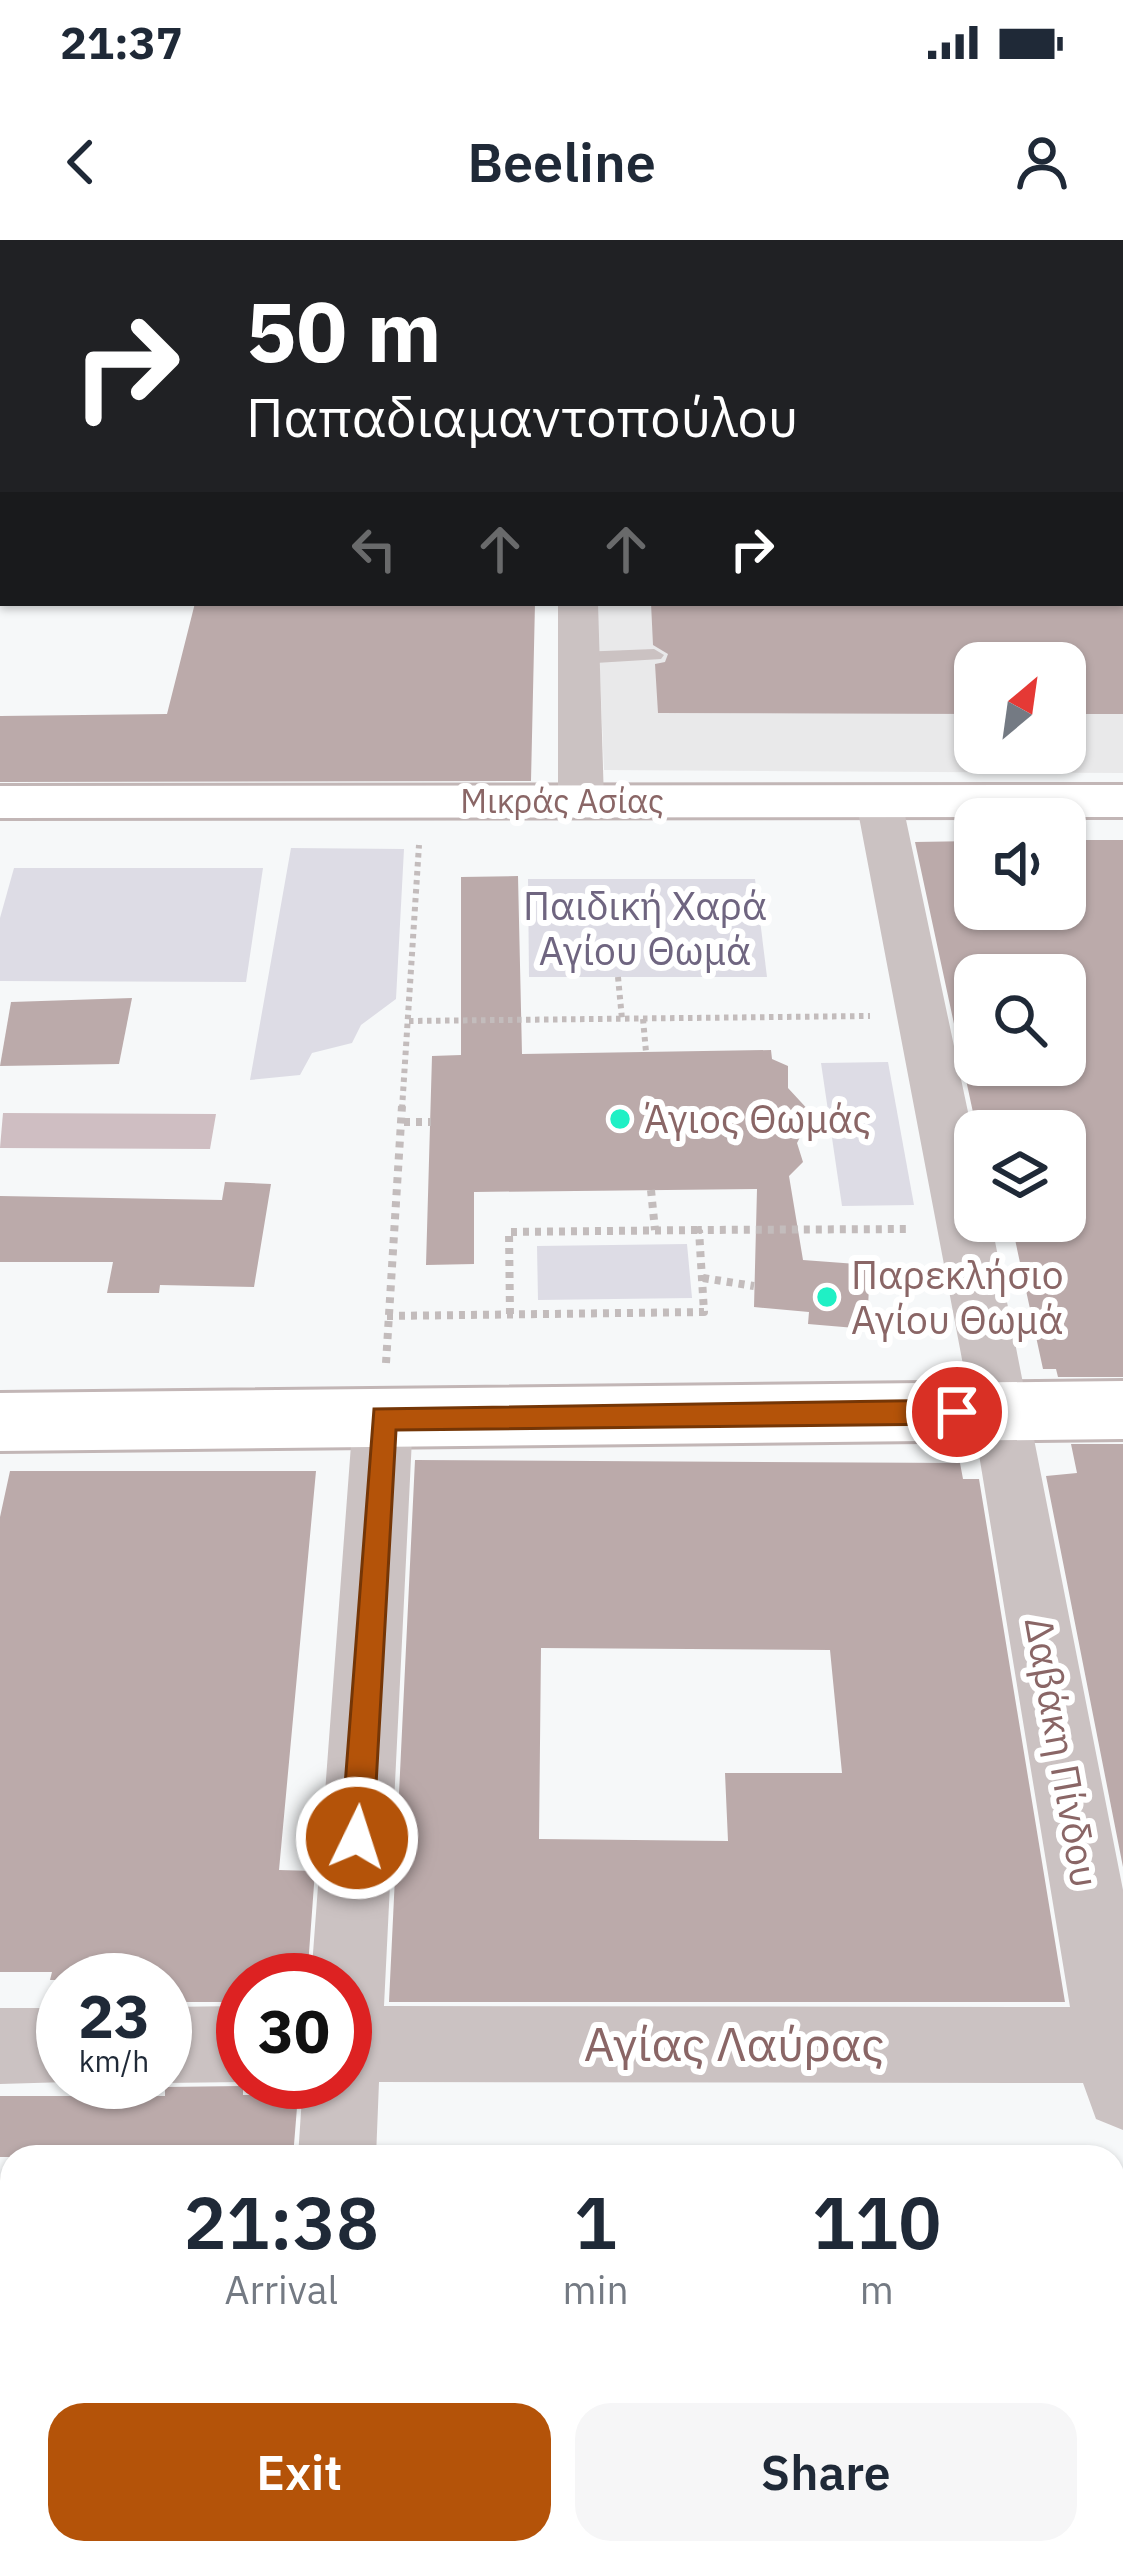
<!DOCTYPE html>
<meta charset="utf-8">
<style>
:root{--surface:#fff;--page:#f6f6f7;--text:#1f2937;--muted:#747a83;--accent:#b45309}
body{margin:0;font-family:"IBM Plex Sans",sans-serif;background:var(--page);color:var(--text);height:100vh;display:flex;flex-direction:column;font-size:45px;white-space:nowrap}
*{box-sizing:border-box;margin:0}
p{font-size:39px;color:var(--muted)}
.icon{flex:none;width:66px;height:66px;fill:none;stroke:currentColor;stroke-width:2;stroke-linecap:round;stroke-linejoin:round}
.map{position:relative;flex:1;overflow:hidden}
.drawer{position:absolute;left:0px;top:1905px;width:1125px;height:420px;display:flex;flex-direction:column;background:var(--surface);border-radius:36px 36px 0 0;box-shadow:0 3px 9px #0004}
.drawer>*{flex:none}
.guide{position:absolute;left:0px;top:0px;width:1125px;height:366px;box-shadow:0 3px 9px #0004;background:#202124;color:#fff;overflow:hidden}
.needle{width:78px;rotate:29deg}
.buttons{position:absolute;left:954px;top:402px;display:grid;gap:24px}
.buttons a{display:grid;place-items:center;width:132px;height:132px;border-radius:24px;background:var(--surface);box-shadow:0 3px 9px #0004;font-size:60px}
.speed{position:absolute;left:36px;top:1713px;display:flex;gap:24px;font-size:60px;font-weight:700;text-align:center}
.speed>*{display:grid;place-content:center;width:156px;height:156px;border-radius:50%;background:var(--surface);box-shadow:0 3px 9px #0004;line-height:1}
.speed small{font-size:30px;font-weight:400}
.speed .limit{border:18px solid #d22;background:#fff;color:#111}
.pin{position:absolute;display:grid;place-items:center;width:102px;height:102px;color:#fff;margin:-51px;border:6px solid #fff;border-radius:50%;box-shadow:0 3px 12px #0007}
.me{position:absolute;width:132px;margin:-66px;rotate:4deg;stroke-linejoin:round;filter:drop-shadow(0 0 9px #0008)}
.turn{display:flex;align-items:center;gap:42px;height:252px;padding:0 48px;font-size:54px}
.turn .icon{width:156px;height:156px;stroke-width:2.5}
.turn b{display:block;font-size:84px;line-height:102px}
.lanes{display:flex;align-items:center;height:114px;padding:0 48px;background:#0003;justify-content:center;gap:60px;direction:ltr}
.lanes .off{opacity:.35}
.eta{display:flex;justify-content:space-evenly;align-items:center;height:204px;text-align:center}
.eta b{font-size:72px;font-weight:600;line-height:84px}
.cta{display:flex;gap:24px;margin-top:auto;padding:24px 48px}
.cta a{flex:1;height:138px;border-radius:36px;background:var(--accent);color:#fff;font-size:48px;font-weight:600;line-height:138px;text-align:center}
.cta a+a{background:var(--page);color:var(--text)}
.status{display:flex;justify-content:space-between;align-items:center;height:84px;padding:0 60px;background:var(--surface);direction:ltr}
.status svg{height:33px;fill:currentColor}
header{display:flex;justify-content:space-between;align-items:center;height:156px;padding:0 48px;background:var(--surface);font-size:54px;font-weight:600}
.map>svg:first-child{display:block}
</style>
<div class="status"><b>21:37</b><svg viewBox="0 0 49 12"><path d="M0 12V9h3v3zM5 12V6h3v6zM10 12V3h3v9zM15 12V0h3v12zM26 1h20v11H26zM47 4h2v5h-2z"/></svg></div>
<header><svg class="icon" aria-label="back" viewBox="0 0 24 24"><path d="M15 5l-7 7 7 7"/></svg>Beeline<svg class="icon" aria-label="person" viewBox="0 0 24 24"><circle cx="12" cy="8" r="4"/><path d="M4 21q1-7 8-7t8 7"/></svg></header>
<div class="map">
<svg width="1123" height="2325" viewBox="0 0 1123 2325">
<rect width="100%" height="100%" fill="#f6f8f9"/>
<path fill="#e9e9ea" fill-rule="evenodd" d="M594,0H1123V533L604,530L597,363H1122V3ZM975,423H1065V513H975Z"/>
<g fill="#dddce5">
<path d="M291,608L404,609L396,759L361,785L352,803L312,813L300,835L250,840Z"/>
<path d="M14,628H263L246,742L0,741V678Z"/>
<path d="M528,639H755L767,737H529Z"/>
<path d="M888,822L914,965L842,966L821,823Z"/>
<path d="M687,1004L692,1058L538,1060L537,1006Z"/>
</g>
<path fill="#cfbec2" d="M3,873L216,874L210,909L0,908Z"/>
<g fill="#baa" fill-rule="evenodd">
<path d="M195,363H535L531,541L0,542V476L167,474Z"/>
<path d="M651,363H1123V474H1065V423H975V474L658,473L655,424L665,422L668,414L653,405Z"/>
<path d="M1065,600H1123V1137H1058L1056,1129H1043L1011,981H1065V891H977L915,602L975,601V669H1065ZM975,735H1065V825H975Z"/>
<path d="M518,636L522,814L771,810L772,819L788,826V848L812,874L797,903L803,922L789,936L803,1020L870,1025L867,1089L808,1084L809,1072L754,1067L757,949L474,952V1024L426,1025L432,816L461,815V637Z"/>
<path d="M132,758L119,824L0,826L11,762Z"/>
<path d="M225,942L271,944L254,1047L160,1045L159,1053H107L113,1022H0V956L222,960Z"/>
<path d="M1071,1204H1123V1627L1046,1236L1077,1233Z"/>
<path d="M415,1220L960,1223L963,1239H979L1065,1762H389ZM541,1408L830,1410L842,1533H725L728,1601L539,1599Z"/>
<path d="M10,1231H316L279,1630L315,1631L307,1740H243V1762H165V1740H50L52,1732H0V1277Z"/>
<path d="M243,1846V1855H298L293,1917H0V1856H165V1847Z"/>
</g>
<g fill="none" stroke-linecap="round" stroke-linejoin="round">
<g stroke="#c2b6b6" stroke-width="6">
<g id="secondary">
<rect x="0" y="53" width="3" height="22"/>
<path d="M1123,545V577L0,578V546Z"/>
<path d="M1123,1141V1199L0,1211V1153Z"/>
</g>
</g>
<g stroke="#c3bcbc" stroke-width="6" stroke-dasharray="4.5 4.5" stroke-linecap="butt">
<path d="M618,737L622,779"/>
<path d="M643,779L646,812"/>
<path d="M409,781L870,776"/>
<path d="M402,869L419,605"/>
</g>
<g stroke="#c3bcbc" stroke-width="8" stroke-dasharray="6 6" stroke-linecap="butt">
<path d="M404,882H431"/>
<path d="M651,950L655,990"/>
<path d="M703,1038L754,1046"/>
<path d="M510,1074L509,992L699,990"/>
<path d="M387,1076L704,1072L699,990L910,989"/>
<path d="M386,1123L402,866"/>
</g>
<g fill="#cbc2c2" fill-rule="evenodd">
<rect x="1122" y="158" width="1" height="10"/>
<rect x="1122" y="304" width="1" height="12"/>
<path d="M654,409L664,415L661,419L579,424L569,418L579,412Z"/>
</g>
<g fill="#cbc2c2" fill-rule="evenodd">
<path d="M38,0H70L37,3Z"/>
<rect x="558" y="0" width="32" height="3"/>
<rect x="0" y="193" width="3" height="22"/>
<rect x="0" y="323" width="3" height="24"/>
<path d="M558,363H598L604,561L597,571L581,576L565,571L558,561Z"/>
<path d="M879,546L895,551L902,561L975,905V981H991L1123,1650V1890L1096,1879L1083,1843L379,1842L376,1917H298L303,1842H345V1740H311L353,1178L362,1159L383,1152L404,1159L413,1178L384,1766L1070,1767L972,1172L856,561L863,551Z"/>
<path d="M243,1766V1842L165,1843L163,1842L165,1767Z"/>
<path d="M0,1768H63V1842H68L0,1844Z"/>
<path d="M269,2313H357L356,2325H268Z"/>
</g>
<use href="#secondary" fill="#fff" fill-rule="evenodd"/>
</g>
<path fill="#b45309" stroke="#753606" stroke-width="3" d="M957,1160L967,1164L971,1172L967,1181L957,1184L396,1190L373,1598L368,1610L357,1614L345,1610L341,1598L374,1169Z"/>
<g fill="#1ff0c5" stroke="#fff" stroke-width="4.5">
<circle cx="620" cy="879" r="12"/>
<circle cx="827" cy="1057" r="12"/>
</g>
<g text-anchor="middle" stroke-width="12" stroke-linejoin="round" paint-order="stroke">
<g font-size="33" fill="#8a6666" stroke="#fff">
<text x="562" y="573">Μικράς Ασίας</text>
</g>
<g font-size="39" fill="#6f6580" stroke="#fff">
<text x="645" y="680">Παιδική Χαρά<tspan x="645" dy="45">Αγίου Θωμά</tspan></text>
</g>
<g font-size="39" fill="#8a6666" stroke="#fff" text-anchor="start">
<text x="644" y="893">Άγιος Θωμάς</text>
<text x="851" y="1049">Παρεκλήσιο<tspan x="851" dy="45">Αγίου Θωμά</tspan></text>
</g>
<g font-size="39" fill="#8a6666" stroke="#fff">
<text transform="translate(1062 1512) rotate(80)" y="14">Δαβάκη Πίνδου</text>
</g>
<g font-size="48" fill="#8a6666" stroke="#fff">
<text x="734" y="1821">Αγίας Λαύρας</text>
</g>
</g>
</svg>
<div class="buttons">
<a><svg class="needle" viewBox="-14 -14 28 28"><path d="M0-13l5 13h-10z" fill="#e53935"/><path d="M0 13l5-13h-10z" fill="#747a83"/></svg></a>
<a><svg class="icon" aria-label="sound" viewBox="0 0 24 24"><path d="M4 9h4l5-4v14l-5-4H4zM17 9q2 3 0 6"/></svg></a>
<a><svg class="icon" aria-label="search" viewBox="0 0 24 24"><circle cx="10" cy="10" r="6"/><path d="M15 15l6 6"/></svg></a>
<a><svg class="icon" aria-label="layers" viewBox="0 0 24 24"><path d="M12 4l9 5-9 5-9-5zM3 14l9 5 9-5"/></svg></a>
</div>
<div class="speed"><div>23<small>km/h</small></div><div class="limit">30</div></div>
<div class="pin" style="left:957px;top:1172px;background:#d93025"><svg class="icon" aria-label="arrive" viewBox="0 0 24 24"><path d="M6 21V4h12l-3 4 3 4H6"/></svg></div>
<svg class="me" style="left:357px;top:1598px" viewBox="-20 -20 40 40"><circle r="17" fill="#b45309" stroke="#fff" stroke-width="3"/><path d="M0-11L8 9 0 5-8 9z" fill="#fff"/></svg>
<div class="guide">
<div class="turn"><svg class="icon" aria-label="right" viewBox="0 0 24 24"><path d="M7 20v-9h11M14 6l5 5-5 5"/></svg><div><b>50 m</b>Παπαδιαμαντοπούλου</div></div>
<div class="lanes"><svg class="icon off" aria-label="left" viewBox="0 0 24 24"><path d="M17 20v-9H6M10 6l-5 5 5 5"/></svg><svg class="icon off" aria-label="ahead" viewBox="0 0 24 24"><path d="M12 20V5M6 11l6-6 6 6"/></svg><svg class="icon off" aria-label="ahead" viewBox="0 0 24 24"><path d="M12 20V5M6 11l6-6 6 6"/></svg><svg class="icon" aria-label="right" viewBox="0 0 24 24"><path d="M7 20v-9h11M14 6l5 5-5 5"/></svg></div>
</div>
<section class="drawer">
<div class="eta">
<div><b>21:38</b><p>Arrival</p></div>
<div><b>1</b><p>min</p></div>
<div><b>110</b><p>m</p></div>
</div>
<div class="cta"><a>Exit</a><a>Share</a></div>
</section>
</div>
